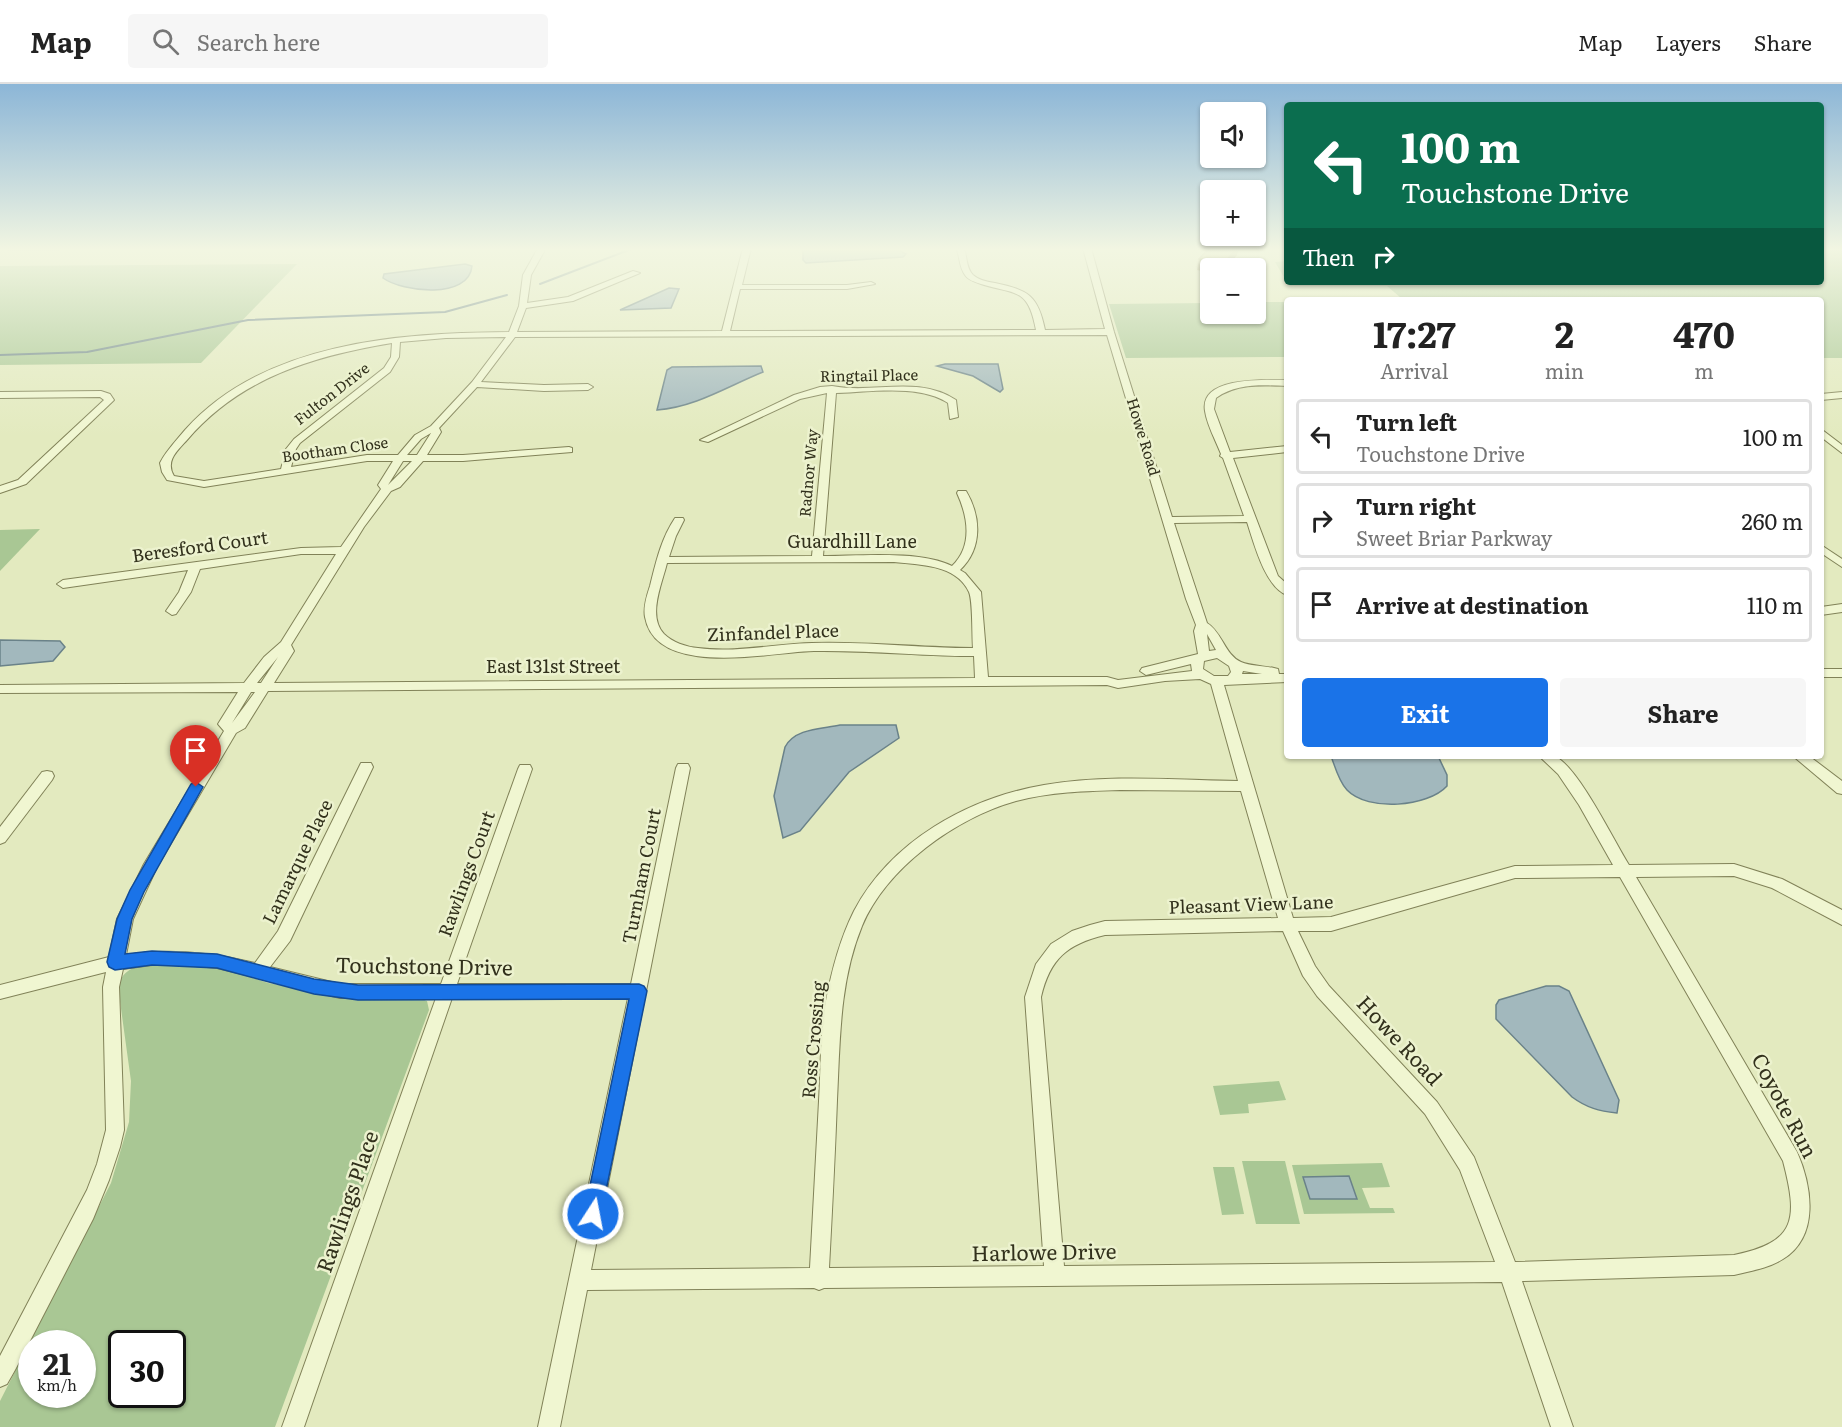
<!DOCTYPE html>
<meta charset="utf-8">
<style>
:root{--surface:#fff;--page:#f6f6f6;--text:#222;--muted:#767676;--line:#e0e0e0;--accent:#1a73e8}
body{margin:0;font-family:Literata,serif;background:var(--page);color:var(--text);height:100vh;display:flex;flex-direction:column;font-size:22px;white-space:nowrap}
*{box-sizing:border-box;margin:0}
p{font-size:20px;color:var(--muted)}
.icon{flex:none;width:33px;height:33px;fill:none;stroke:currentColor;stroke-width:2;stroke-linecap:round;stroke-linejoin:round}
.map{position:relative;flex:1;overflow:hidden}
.drawer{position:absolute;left:1284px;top:213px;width:540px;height:462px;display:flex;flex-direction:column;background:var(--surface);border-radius:6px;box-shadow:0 2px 4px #0004}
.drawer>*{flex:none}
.guide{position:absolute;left:1284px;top:18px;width:540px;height:183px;border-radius:6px;box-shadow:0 2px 4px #0004;background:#0b6e4f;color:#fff;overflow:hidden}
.controls{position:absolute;left:1200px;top:18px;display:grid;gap:12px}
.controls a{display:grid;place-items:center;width:66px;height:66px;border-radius:6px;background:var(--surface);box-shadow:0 2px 4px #0004;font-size:30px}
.speed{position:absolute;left:18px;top:1246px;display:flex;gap:12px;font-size:30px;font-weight:700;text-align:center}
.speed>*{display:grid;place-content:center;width:78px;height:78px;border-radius:50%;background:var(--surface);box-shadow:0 2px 4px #0004;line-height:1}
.speed small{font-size:15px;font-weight:400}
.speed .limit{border:3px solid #111;border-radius:9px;background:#fff;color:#111}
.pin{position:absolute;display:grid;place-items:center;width:51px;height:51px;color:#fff;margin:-62px -26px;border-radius:50% 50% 50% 0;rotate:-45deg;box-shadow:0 0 6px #0007}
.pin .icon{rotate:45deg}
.me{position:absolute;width:66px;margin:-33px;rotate:11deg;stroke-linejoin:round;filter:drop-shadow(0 0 4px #0008)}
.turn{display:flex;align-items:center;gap:21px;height:126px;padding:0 18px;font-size:27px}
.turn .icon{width:78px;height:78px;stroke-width:2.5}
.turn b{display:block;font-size:42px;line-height:51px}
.then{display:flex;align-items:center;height:57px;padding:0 18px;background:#0003;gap:12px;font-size:22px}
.eta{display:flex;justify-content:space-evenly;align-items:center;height:102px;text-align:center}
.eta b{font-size:36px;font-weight:700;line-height:42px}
.cta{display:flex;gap:12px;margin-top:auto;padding:12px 18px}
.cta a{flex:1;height:69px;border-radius:6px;background:var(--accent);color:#fff;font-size:24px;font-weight:700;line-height:69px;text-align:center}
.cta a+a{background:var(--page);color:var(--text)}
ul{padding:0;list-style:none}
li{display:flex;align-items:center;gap:18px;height:75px;margin:0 12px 9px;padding:0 6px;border:3px solid var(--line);border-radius:6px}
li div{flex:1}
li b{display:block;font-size:22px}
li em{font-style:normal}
header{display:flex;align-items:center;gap:36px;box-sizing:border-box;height:84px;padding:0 30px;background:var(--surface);border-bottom:2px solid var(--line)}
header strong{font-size:28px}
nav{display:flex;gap:33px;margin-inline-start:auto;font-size:21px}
.search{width:420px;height:54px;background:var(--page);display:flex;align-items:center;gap:15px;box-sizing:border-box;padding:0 21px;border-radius:6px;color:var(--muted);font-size:22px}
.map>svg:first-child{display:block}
</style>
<header>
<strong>Map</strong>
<div class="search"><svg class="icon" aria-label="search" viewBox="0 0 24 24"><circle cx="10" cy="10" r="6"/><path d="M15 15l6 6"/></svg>Search here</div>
<nav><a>Map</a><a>Layers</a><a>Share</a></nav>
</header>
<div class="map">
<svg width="1842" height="1343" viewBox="0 0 1842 1343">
<rect width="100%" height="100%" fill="#e3eabf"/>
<g fill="#a9c794" fill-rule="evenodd">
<path d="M1821,164H1842V274H1821V216H1411L1401,214L1387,202H1290L1288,200L1275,178L1287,177V198H1821Z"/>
<path d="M297,180L201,279L0,281V182Z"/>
<path d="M1256,218H1287V273L1126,274L1109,220L1210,219V230H1256Z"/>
<path d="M40,445L0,487V446Z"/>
<path d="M157,879L226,885L268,899L356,914H419L427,917L429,926L275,1343H0V1317L111,1099L129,1038L131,997L118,903C123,883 139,881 157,879ZM32,1260H82V1311H32ZM122,1260H172V1311H122Z"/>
<path d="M1279,997L1286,1016L1248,1020L1249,1029L1220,1031L1213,1002Z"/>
<path d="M1242,1077H1285L1300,1140H1256Z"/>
<path d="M1382,1079L1390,1103L1362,1104L1370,1124H1393L1395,1129L1304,1130L1292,1081Z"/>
<path d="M1213,1083H1234L1244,1130L1222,1131Z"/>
</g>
<g fill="#a2b8bd" stroke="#6a8289" stroke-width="1.5">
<path d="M803,164H894L906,170L903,173L806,179L803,176Z"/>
<path d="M465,180L472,182C469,216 402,208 383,194L384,190Z"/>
<path d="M669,204L679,205L671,224L620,226Z"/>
<path d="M945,280H998L1003,305L1000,308L973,292L937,282Z"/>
<path d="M761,282L763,288C728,302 696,323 657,326L667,286L672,283Z"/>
<path d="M0,556L60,557L65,563L53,577L0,582Z"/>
<path d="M840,641H896L899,654L849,688L800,747L783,754L774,712L785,663C795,644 822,645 840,641Z"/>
<path d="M1331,672H1438L1447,691V702C1428,723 1368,728 1347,706C1339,698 1335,683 1331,672Z"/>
<path d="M1546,902H1559L1569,907L1619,1016L1617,1029C1599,1027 1587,1024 1572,1013L1496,935V921L1499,916Z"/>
<path d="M1349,1092L1357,1115H1310L1303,1093Z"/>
</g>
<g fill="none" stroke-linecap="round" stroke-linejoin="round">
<g stroke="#6a8289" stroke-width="2">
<path d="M540,200L634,164"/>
<path d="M0,271L87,268L248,236L445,228L507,211"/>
</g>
<g stroke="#818258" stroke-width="2">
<g id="minor">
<path d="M5,164H60L56,166H9Z"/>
<path d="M538,164H546L531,191L527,219L568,213L633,187L640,189L573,217L526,224L517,248L722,247L743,164H751L742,201H847L871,198L875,200L847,205H740L730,247L1036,246C1028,203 1016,211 981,200C975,198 968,196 965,191C959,183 960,172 956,164H964C967,172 966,184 973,191C979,196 987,198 995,199C1028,206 1038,211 1045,246L1105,245L1083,164H1091L1114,248L1172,433L1244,432L1223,374L1220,372L1221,370C1216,357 1207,341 1205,327C1199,292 1267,296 1287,296V302C1262,301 1237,299 1216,314L1214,325L1230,368L1287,362V368L1233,374L1278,492L1287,500V511C1265,503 1254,459 1247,438L1174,439L1207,539C1222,548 1225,571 1241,578C1250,582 1264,582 1274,584L1278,585L1279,590H1287V598L1224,601L1293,834L1331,833L1515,782L1613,781L1579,721L1558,690L1539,672C1545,672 1553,671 1558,674C1581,689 1613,755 1629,781L1734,780L1782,795L1842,826V841L1772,804L1734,792L1636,793L1797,1068C1812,1102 1820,1152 1783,1175C1769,1184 1751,1187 1734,1191L1522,1197L1573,1343H1551L1502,1198L824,1204L819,1206L814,1204L587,1206L560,1343H538L628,914H452L304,1343H282L436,914H340L217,884L186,881H152L123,885L119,903L124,1046L120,1063L109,1096L93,1135L15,1286L7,1300L0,1303V1272L87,1106L97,1080L106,1046L103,903L106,888L0,915V901L109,873L117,835L144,780L224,647L218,640L238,608L0,609V601L244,599L264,573L281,558L336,470H301L200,485L191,508L176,530L172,531L166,527L179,508L188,486L63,504L57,500L63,496L301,464L341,463L381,405L378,401L393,377H367L204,403L167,396L162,388L160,379C166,367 176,357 185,346C264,258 398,249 509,248L519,222L523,191ZM1107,251L1186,515L1196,541L1194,547L1198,570L1142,584L1140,587L1146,591L1191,580L1192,587L1118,596L1107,593H988L981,508L965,489L960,486C983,464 981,432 966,407H958L957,409C968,433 973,462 952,482C921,466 858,472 823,472L836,309C870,308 920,300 948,319L950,335L958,333L956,316C918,291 874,310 832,302L820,303L794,311L700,356L708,358L800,315L827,309L812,472L669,473L676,452L684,436L683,434H675C661,455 656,478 650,502C647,511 643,523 645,533C656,595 771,568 814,567C867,566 920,572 974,572L975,594L274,599L294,567L291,561L364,443L391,407L400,403L423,377H463L572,368V364L569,363L463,371H427L441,348L439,344L477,303L544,307L588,306L593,303L588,300L544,301L481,298L515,253ZM506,253L472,298L431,342L415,351L398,371H367L291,383L296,365L300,359L390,288L399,273L400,258L446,254ZM392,259L391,273L384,284L294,355L286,365L281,385L204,397L174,392C165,377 177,367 187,356C240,294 313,272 392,259ZM431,349L417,371H407L421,355ZM403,377H412L388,401ZM894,478C920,481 956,480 969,508C973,517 972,552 973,564C920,564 866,557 812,559C774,560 736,569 698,564C686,563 672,558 664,550C647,532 662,500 667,479ZM1207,550L1216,566L1209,567ZM278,573L261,599H257ZM1217,574L1229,582L1231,588L1228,592H1214L1203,585L1204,577ZM1243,587L1262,590H1242ZM1200,595L1211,600L1238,697C1174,696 1108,690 1044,701C968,714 891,757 854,827C839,857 831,889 825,922C820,953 821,986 819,1017C816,1073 813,1128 810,1184L591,1186L690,684L688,680H678L676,684L631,900H457L532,685L530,681H520L518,685L441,900H340L270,883L290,857L373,683L371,679H361L359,683L278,847L255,879C211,868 170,864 126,871L133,835L157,783L236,649L245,644L268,607L1107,601L1118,604L1165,597ZM251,608H255L232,639ZM1120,706L1241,707L1278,834L1105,837L1090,841L1072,847L1051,860L1036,880L1025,913L1044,1182L829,1184C832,1128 835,1072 837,1016C840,958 839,898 862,842C887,783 956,734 1016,717C1050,708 1085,707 1120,706ZM1620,793L1783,1077C1798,1135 1797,1158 1734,1171L1515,1178L1474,1073L1437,1018L1329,902L1315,882L1298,847H1331L1515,794ZM1283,847L1303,892L1317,912L1425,1030L1460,1086L1495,1178L1064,1182L1041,913C1050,875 1067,860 1105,851Z"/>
<path d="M101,307L110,310L114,316L112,318L26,400L0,409V402L18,396L104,316L100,313L0,314V308Z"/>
<path d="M1842,308V314L1821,316V310Z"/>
<path d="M1821,345L1842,361V369L1821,353Z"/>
<path d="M1821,461L1842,475V483L1821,469Z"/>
<path d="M1842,520V528L1821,531V523Z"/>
<rect x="1821" y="585" width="21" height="8"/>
<path d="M1793,672H1809L1842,697V710L1837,709Z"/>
<path d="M47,687L52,688L54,692L52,696L5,758L0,760V743L42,688Z"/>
</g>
</g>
<use href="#minor" fill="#f0f6d1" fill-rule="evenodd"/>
</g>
<path fill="#aba365" d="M1237,171L1226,184H1210V189L1197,186L1199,175Z"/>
<path fill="#8b8553" d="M1237,164H1239L1237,171L1226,184H1222L1223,180Z"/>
<path fill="#c7be76" stroke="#8b8553" stroke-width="1.5" d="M1209,164H1237L1223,180L1199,175Z"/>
<linearGradient id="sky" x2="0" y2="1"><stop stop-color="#8cb6d7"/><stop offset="0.47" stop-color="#f2f6e2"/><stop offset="1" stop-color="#f2f6e2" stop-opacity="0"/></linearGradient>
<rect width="1842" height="352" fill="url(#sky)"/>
<path fill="#1a73e8" stroke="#114b97" stroke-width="1.5" d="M196,698L203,703L144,808L132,835L125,870L152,867L217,870L314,895L358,901L639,900L644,902L647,907L600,1136L593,1139L587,1136L584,1130L629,915L358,916L314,910L217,884L152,881L115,886L109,883L107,878L117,835L130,806L191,700Z"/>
<g text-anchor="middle" stroke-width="5" stroke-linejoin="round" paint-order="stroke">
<g font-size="15" fill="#32311c" stroke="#ecf2ce">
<text transform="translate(869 292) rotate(-1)" y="5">Ringtail Place</text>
<text transform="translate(332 310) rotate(-38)" y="5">Fulton Drive</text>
<text transform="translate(1143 353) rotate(73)" y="5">Howe Road</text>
<text transform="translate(335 366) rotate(-8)" y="5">Bootham Close</text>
<text transform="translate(809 389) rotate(-85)" y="5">Radnor Way</text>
</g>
<g font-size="18" fill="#32311c" stroke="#ecf2ce">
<text x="852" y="464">Guardhill Lane</text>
<text transform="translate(200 463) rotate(-8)" y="6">Beresford Court</text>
<text transform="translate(773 549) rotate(-2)" y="6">Zinfandel Place</text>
<text x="553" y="589">East 131st Street</text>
<text transform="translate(298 778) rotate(-64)" y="6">Lamarque Place</text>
<text transform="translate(467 790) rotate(-70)" y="6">Rawlings Court</text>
<text transform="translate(642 792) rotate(-79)" y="6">Turnham Court</text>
<text transform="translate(1251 821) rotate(-2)" y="6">Pleasant View Lane</text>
<text transform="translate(814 956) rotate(-85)" y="6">Ross Crossing</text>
</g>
<g font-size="21" fill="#32311c" stroke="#ecf2ce">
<text transform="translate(424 883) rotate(1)" y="7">Touchstone Drive</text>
<text transform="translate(1399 957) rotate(47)" y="7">Howe Road</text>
<text transform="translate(1784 1022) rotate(62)" y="7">Coyote Run</text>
<text transform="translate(348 1118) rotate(-71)" y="7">Rawlings Place</text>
<text transform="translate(1044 1169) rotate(-1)" y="7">Harlowe Drive</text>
</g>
</g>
</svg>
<div class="controls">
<a><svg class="icon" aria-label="sound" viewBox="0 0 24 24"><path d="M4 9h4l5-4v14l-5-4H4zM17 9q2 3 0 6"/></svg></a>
<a>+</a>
<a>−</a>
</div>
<div class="speed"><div>21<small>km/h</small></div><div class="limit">30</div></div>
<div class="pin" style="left:196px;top:703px;background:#d93025"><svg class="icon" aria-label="arrive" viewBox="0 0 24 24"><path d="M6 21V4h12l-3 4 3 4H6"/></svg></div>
<svg class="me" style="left:593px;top:1130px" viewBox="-20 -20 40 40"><circle r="17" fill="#1a73e8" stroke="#fff" stroke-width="3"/><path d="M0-11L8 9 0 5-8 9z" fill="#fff"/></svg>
<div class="guide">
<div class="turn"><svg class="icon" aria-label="left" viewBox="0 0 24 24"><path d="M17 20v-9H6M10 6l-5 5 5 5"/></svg><div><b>100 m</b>Touchstone Drive</div></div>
<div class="then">Then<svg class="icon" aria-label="right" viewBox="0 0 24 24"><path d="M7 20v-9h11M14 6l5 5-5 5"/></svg></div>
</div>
<section class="drawer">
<div class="eta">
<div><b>17:27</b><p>Arrival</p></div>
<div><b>2</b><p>min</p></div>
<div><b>470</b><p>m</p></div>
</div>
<ul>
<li><svg class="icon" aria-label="left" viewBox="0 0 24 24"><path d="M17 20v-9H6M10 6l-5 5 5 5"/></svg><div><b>Turn left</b><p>Touchstone Drive</p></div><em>100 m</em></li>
<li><svg class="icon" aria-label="right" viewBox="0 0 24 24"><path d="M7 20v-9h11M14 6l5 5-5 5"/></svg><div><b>Turn right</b><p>Sweet Briar Parkway</p></div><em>260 m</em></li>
<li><svg class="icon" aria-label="arrive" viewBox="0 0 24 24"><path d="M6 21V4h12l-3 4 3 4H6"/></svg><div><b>Arrive at destination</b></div><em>110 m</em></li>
</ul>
<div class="cta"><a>Exit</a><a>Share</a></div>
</section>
</div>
